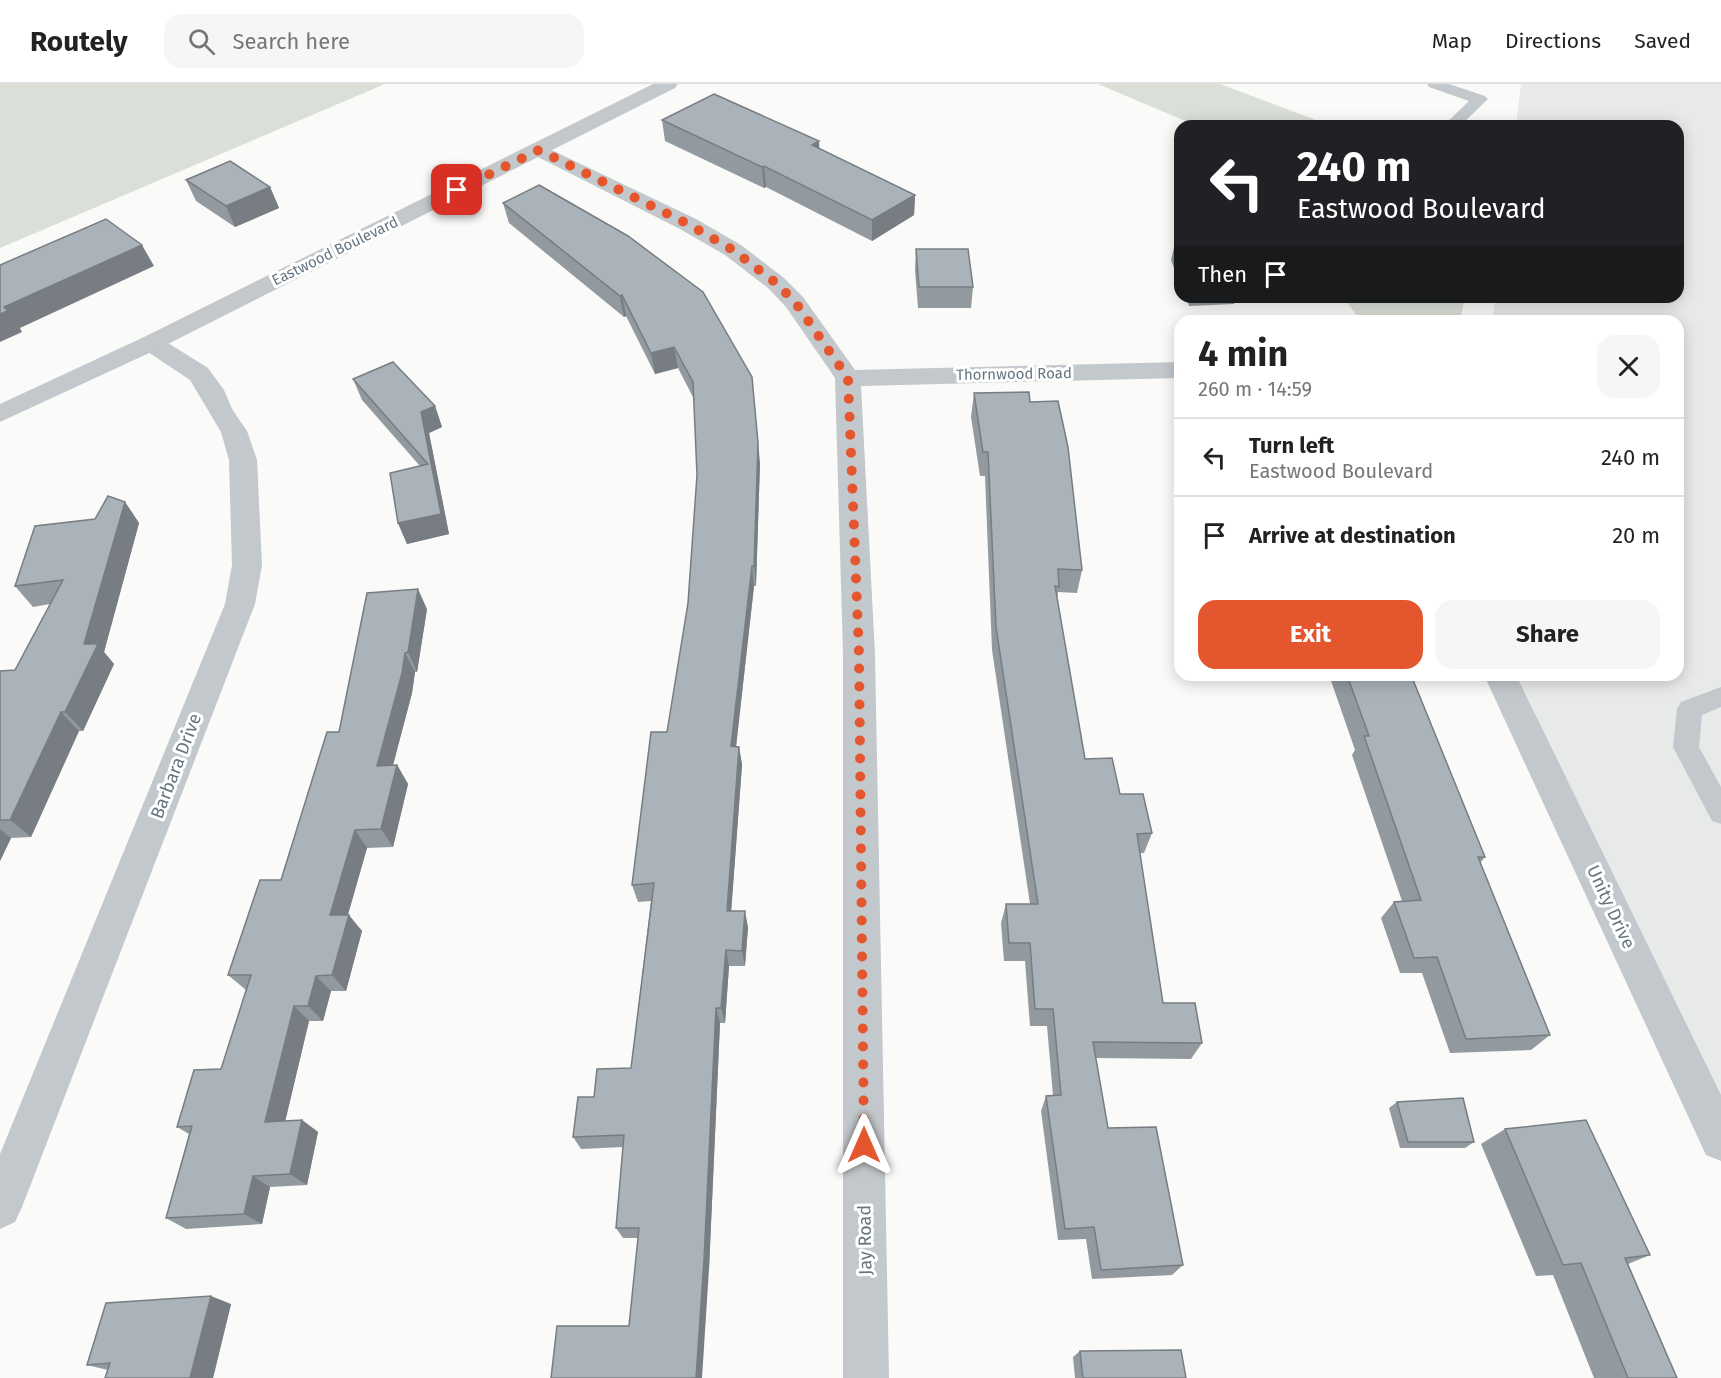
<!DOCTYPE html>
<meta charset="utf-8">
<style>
:root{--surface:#fff;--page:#f6f6f6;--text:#222;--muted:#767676;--line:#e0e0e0;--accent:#e4572e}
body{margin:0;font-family:"Fira Sans",sans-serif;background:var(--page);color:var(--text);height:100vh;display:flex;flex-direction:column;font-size:22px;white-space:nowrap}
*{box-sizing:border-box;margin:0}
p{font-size:20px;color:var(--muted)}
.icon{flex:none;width:33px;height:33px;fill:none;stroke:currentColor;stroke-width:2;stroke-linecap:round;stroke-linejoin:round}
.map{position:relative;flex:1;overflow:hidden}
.panel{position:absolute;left:1174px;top:231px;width:510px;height:366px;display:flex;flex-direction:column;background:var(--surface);border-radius:18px;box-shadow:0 3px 15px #0003}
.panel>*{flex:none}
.hud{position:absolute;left:1174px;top:36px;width:510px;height:183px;border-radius:18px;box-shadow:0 3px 15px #0003;background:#202124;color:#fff;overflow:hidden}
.pin{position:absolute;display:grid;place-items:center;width:51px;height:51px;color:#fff;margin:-26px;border-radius:12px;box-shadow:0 3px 9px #0006}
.me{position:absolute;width:66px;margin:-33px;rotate:0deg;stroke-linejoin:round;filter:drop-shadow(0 0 4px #0008)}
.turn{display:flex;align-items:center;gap:21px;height:126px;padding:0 24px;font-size:27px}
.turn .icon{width:78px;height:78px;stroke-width:2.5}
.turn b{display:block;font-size:42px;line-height:51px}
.then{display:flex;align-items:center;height:57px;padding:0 24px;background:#0003;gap:12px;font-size:22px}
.round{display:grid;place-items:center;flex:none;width:63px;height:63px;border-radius:18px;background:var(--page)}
.overview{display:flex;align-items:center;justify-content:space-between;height:102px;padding:0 24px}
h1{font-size:36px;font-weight:700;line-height:45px}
.action{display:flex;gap:12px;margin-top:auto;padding:12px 24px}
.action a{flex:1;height:69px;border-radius:18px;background:var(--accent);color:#fff;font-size:24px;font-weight:700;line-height:69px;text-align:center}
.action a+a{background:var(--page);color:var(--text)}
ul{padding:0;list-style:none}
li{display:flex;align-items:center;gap:18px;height:78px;padding:0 24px;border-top:2px solid var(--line)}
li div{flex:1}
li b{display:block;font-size:22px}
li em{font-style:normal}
header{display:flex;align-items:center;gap:36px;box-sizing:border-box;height:84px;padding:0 30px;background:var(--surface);border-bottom:2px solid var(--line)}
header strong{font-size:28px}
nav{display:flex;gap:33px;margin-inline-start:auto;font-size:21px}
.search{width:420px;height:54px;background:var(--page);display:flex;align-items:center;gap:15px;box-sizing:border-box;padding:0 21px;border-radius:18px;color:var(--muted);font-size:22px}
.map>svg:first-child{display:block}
</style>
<header>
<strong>Routely</strong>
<div class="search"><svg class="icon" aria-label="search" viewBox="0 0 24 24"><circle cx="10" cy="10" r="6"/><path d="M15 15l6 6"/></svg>Search here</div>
<nav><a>Map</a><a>Directions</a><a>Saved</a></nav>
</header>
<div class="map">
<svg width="1721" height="1294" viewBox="0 0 1721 1294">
<rect width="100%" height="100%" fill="#fafaf8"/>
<path fill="#e8e9e9" d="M1521,0H1721V1056L1500,591H1678V237H1493L1495,213H1678V42H1516Z"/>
<g fill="#dadfd7">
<path d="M0,0H385L0,164Z"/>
<path d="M1098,0H1220L1332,42H1197Z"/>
<path d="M1343,213H1465L1460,237H1361Z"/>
</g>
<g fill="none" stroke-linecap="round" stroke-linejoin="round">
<g fill="#c3c8cc" fill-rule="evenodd">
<path d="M1427,0H1449L1485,12L1488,15L1460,42H1443L1469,17L1429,3Z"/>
<path d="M1721,603V623L1702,631L1699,663L1721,703V740L1712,737L1673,663L1677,625L1681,618Z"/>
</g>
<g fill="#c3c8cc" fill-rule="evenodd">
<path d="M539,60L696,135L741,161L784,194L803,213L855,286L1180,278V294L861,302L875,570L889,1294H843V570L835,294L786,223L768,204L725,171L680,145L532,70L529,66L532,62Z"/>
<path d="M151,251L160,254L208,284L224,306L232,325L247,347L257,376L262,481L255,520L22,1123L15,1138L0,1145V1070L225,520L232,481L229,376L221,348L190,296L142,264L139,259L142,254Z"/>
<path d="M1484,591H1516L1721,1011V1077L1706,1071Z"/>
</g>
<path fill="#c3c8cc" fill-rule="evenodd" d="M653,0H678L675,4L160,264L0,338V320L142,254Z"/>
</g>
<g fill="#929a9f">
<path d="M662,36L819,65L915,111L914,131L872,157L766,103L764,104L665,57Z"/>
<path d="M186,96L270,103L279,124L235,143L196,117Z"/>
<path d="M503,119L628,152L760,379L756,502H754L736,662L739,663L742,681L731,827L748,843L745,882H729L725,939H720L709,1185L629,1242L638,1154H623L616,1144L623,1063L581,1065L573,1053L594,1013L631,984L651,817L638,818L632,801L667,648L688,519L697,391L694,315L678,284L655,290L626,232L624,233L509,139Z"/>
<path d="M1176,155H1180V200L1171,176Z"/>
<path d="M916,165L973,203L971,224H918L915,186Z"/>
<path d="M1186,213H1236L1234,220L1189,222Z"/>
<path d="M353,295L435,322L442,343L429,349L449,450L407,460L398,439L420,382L362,316Z"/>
<path d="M974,309L1030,318L1082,486L1077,509L1058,508L1057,515L1085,675L1120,710L1152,749L1144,769H1140L1163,919L1202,959L1191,975L1096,974L1108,1044L1183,1181L1172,1191L1092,1195L1086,1155L1058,1156L1041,1027L1046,1012H1053L1047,942H1030L1025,877H1004L1001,839L1006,820H1030L992,566L985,392H980L971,333Z"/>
<path d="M125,418L139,439L104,568L114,580L83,647H79L31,753L11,754L0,777V587L15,586L50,520L33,523L15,502L95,435Z"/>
<path d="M427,525L417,588H415L412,609L393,681H397L408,700L393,763L367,764L348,831L362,847L346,907H331L323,937H309L285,1037L302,1036L318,1048L307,1101L270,1103L262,1140L186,1145L166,1134L189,1050L177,1043L221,985L246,906L228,891L281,796L339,648Z"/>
<path d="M1329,591H1411L1485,773L1480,779L1550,951L1531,966L1450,969L1422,889H1400L1381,834L1394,818L1402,817L1352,671L1355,666Z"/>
<path d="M1397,1018L1474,1058L1465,1064H1400L1389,1024Z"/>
<path d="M1505,1045L1650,1171L1628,1180L1677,1294H1594L1553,1191L1536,1192L1481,1060Z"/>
<path d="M231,1220L213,1294H105L108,1286L87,1281Z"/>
<path d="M1080,1267L1186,1294H1075L1073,1273Z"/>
</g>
<g fill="#777d82">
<path d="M819,57L820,77L812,61Z"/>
<path d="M764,82L766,103L764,104L762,83Z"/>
<path d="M270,103L279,124L235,143L226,122Z"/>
<path d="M915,111L914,131L872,157V136Z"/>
<path d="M142,161L154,182L20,244L22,248L0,258V230L4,223Z"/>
<path d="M622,211L626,232L624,233L620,212Z"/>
<path d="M674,263L678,284L655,290L651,269Z"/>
<path d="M752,293L760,379L756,502L754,482Z"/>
<path d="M435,322L442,343L429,349L449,450L407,460L398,439L441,430L421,328Z"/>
<path d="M125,418L139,439L104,568L114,580L83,647L65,628Z"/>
<path d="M752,482L754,502L734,681L731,662Z"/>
<path d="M418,505L427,525L417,588L408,568Z"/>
<path d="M405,569L415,588L412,609L388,700L377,682Z"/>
<path d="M61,628L79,647L31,753L10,736Z"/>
<path d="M739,663L742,681L730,843L727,827Z"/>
<path d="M397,681L408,700L393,763L381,745Z"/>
<path d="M0,745L11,754L0,777Z"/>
<path d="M355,746L367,764L343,847L330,831Z"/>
<path d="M745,827L748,843L745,882L742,867Z"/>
<path d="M349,831L362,847L346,907L332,891Z"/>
<path d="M726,866L729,882L725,939L721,924Z"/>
<path d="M316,892L331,907L323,937L308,922Z"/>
<path d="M294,922L309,937L282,1051L265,1038Z"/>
<path d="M716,924L720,939L709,1185L702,1294H696Z"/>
<path d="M302,1036L318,1048L307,1101L290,1090Z"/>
<path d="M253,1092L270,1103L262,1140L244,1130Z"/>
<path d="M211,1212L231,1220L213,1294H190Z"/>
</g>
<g fill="#aab3b9" stroke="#777d82" stroke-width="1.5">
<path d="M714,10L819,57L812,61L915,111L872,136L764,82L762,83L662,36Z"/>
<path d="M230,77L270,103L226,122L186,96Z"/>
<path d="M539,101L628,152L703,208L752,293L758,359L754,482H752L731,662L739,663L727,827H745L742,867L726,866L721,924H716L704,1176L696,1294H551L557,1242H629L639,1144H616L624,1051L573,1053L578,1013H594L597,985L631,984L654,799L632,801L651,648H667L688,519L697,391L693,298L674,263L651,269L622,211L620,212L503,119Z"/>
<path d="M106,135L142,161L4,223L8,227L0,230V181Z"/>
<path d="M1176,155H1180V166Z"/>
<path d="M916,165H968L973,203H919Z"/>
<path d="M393,278L435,322L421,328L441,430L398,439L390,389L428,380L353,295Z"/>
<path d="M1029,308L1030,318L1058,317L1068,363L1082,486L1058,485L1059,503L1055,502L1085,675L1112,674L1120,710H1143L1152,749L1137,750L1163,919H1195L1202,959L1093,958L1108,1044L1156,1043L1183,1181L1101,1186L1094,1143L1065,1145L1046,1012L1061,1011L1053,925H1035L1030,859H1009L1006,820H1038L996,543L988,368H983L974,309Z"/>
<path d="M108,412L125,418L84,560H98L65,628H61L10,736H0V587L15,586L63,496L15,502L35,442L95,435Z"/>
<path d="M418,505L408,568L405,569L402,589L377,682L397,681L381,745L355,746L330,831H349L332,891L316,892L308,922H294L265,1038L302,1036L290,1090L253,1092L244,1130L166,1134L192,1042L177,1043L194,986L221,985L251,891H228L260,796H281L327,648H339L367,509Z"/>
<path d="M1347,591H1411L1485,773H1478L1550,951L1466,955L1437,873L1414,874L1394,818L1421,816L1364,652H1369Z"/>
<path d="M1463,1014L1474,1058H1408L1397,1018Z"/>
<path d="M1586,1036L1650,1171L1625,1174L1677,1294H1628L1581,1179L1563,1181L1505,1045Z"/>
<path d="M211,1212L190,1294H105L110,1279L87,1281L106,1219Z"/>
<path d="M1181,1266L1186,1294H1083L1080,1267Z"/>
</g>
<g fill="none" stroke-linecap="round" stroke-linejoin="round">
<path stroke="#e4572e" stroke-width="10" stroke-dasharray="0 18" d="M457,106L539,66L688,140L733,166L776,199L795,218L848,294L859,570L864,1061"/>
</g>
<g text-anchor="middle" stroke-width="6" stroke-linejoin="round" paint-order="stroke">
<g font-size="15" fill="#657683" stroke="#fff">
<text transform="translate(335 167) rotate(-26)" y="5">Eastwood Boulevard</text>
<text transform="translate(1014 290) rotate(-1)" y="5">Thornwood Road</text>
</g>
<g font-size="18" fill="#657683" stroke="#fff">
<text transform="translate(176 682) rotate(-69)" y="6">Barbara Drive</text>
<text transform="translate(1611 823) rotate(65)" y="6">Unity Drive</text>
<text transform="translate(865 1156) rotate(-91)" y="6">Jay Road</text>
</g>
</g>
</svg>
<div class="pin" style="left:457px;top:106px;background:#d93025"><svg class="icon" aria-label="arrive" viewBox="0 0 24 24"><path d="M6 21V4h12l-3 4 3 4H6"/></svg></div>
<svg class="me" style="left:864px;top:1061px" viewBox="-20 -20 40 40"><path d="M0-17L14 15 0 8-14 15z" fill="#e4572e" stroke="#fff" stroke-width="4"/></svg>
<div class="hud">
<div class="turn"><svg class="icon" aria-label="left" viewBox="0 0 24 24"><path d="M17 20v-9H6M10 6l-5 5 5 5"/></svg><div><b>240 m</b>Eastwood Boulevard</div></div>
<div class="then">Then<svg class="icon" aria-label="arrive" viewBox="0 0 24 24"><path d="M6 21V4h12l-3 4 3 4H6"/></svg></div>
</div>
<section class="panel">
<div class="overview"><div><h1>4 min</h1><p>260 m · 14:59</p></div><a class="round"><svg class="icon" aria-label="close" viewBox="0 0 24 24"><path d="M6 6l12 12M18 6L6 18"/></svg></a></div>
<ul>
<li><svg class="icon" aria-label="left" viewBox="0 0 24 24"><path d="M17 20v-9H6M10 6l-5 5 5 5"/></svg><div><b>Turn left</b><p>Eastwood Boulevard</p></div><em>240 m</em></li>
<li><svg class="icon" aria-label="arrive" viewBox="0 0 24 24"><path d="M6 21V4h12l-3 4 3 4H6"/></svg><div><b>Arrive at destination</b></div><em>20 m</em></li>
</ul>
<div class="action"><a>Exit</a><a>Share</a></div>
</section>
</div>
